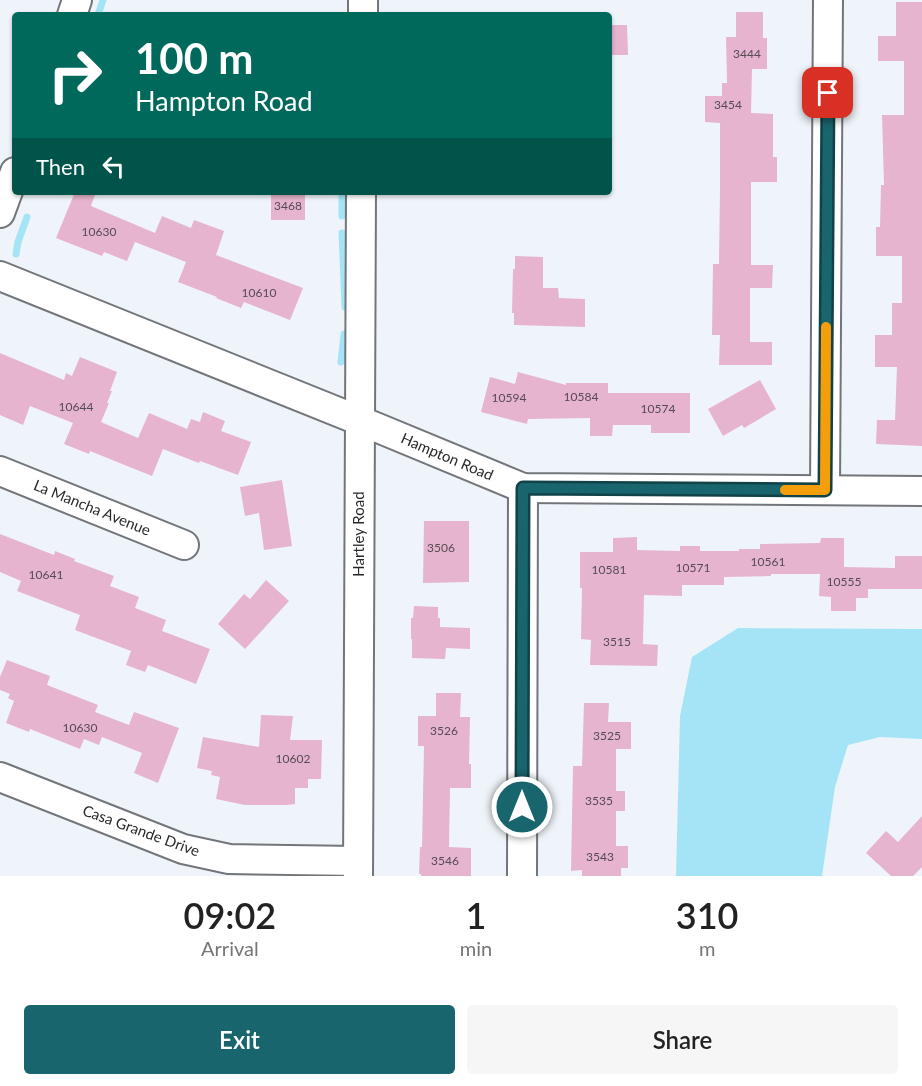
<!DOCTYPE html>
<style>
:root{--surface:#fff;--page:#f6f6f6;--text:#222;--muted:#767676;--accent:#19656e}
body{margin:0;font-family:Lato,sans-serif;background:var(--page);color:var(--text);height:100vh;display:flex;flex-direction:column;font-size:22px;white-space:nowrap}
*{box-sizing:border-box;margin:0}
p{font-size:20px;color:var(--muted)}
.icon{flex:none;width:33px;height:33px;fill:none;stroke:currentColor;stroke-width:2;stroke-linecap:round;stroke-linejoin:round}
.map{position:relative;height:876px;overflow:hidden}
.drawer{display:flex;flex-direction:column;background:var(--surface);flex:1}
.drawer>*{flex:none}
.top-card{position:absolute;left:12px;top:12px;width:600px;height:183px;border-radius:6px;box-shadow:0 2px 4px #0004;background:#00695c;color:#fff;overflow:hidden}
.pin{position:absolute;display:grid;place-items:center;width:51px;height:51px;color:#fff;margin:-26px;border-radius:12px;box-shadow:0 3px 9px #0006}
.me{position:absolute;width:66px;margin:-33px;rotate:0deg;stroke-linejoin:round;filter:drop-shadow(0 0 4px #0008)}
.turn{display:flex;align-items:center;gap:21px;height:126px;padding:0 24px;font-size:27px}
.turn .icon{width:78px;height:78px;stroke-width:2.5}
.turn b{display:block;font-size:42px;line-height:51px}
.then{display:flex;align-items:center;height:57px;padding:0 24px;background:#0003;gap:12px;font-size:22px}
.eta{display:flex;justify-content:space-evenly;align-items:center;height:102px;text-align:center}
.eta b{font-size:36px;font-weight:600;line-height:42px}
.button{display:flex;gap:12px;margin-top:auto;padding:12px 24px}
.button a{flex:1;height:69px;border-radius:6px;background:var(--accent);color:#fff;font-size:24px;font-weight:600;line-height:69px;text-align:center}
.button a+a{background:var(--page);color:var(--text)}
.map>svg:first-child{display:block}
</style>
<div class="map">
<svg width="922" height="876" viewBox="0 0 922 876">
<rect width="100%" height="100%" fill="#eff4fa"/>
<path fill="#a5e4f6" d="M738,628L922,629V739L880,737L848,745L835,787L822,876H676L680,716L692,657Z"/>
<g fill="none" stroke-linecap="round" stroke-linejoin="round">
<g stroke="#a5e4f6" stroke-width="7">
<path d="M98,15L103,0"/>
<path d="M342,192V216"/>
<path d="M342,233L345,307"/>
<path d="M16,254L18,242L27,217"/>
<path d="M341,362L344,334"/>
</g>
</g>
<g fill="#e6b4ce">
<path d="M896,2H922V446L876,444L877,420H895L897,367H875V335H892V303H902V256H876V227H880L881,185H884L882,115H904V61H878V36H896Z"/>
<path d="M736,12H763V38H767V69H752L751,113L773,114V157H777V182H751V265H773L772,288H750V342H772V365H719L720,335H712L713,264H719L720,190V123L705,122V96H722V83H727L726,37H736Z"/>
<path d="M609,25H627L628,55H609Z"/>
<path d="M75,192H96L91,206L155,233L162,216L191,228L194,220L224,231L216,255L303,288L290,320L244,302L241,308L216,298L217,297L178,282L186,262L135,242L127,261L104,252L102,256L56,238Z"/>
<rect x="271" y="192" width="34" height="28"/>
<path d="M515,256L543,257V288H558L559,298L585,299V327L514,325V313H512L513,269H515Z"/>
<path d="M0,353L64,380L66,373L72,376L80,357L117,372L110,391H112L107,403H109L101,422L138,438L149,413L187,429L191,419L200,422L203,412L225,421L221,431L251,442L238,475L200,461L199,463L163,449L152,476L90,451L89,454L64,444L73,423L30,406L23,425L0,415Z"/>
<path d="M518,372L566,385V383H608V393H690V433H651V425H613L612,436H590V418L528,419L527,424L481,412L490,377L515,384Z"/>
<path d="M760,380L776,409L744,428L742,425L723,436L708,409Z"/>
<path d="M282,480L292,546L264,550L259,513L245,516L240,487Z"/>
<path d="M424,521H469V582L423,583Z"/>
<path d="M0,534L54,555L55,551L75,559L74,561L114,576L110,586L139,597L135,608L166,620L162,631L210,649L196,684L148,665L145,672L126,665L131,651L75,630L80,615L17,591L21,581L0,572Z"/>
<path d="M637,537V550L680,551V546H700V551H739V549H760V544L820,543L821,538H844V567L895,568V556H922V589H868V598H856V611H831V597L819,596L820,574H771V576L724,577V585H682V596L644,595L643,644L658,645L657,666L590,665L591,640L581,639L582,588H580V552H613V538Z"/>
<path d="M266,580L289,601L245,649L218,624L244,594L250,599Z"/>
<path d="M414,606L438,607V618H440V627L470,628V649L446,648L445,659L412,658V639H411V618H413Z"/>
<path d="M7,660L50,676L47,685L98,705L95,712L129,725L134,712L179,728L158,783L134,773L142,753L102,737L99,745L84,739L80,749L30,729L29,732L6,723L14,701L8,698L10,694L0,690V677Z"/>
<path d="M436,693H461L460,717H470L469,764H471V788H450L449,847L471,848V876H421V874H419L420,847H422L424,746H418V716H436Z"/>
<path d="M584,703H609L608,722H631V749H616V791H625V811H616V846H628V868H621V876H582V870L571,871L573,766H582Z"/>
<path d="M261,715L293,716L290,740H322L321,779H308V788H295V804L287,805H245L216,799L220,777L211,775L212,771L197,768L203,737L259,747Z"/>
<path d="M922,816V867L913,876H891L866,853L886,831L898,842Z"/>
</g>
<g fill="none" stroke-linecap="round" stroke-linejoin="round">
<g stroke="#72767b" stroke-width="32">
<g id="minor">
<path d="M72,15L77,0"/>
<path d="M363,15V0"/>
<path d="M0,213L15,172"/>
<path d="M0,276L378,428L523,488L922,491"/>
<path d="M0,471L184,545"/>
<path d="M825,490L828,0"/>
<path d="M0,777L183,849L229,859L358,861"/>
<path d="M358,876L361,192"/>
<path d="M522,876L523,488"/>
</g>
</g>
<use href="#minor" stroke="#fff" stroke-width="28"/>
</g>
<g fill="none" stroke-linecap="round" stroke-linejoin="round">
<g stroke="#104248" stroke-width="15">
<path id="route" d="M522,807L523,488L825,490L828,93"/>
</g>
<use href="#route" stroke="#19656e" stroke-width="10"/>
<path stroke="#f59e0b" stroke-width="10" d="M785,490H825L826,327"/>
</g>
<g text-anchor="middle" stroke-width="4.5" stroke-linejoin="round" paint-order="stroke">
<g font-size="12" fill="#564b53">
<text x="747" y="58">3444</text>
<text x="728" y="109">3454</text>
<text x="288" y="210">3468</text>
<text x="99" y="236">10630</text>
<text x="259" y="297">10610</text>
<text x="581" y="401">10584</text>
<text x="509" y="402">10594</text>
<text x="76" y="411">10644</text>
<text x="658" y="413">10574</text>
<text x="441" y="552">3506</text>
<text x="768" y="566">10561</text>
<text x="693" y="572">10571</text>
<text x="609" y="574">10581</text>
<text x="46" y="579">10641</text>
<text x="844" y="586">10555</text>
<text x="617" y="646">3515</text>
<text x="80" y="732">10630</text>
<text x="444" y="735">3526</text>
<text x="607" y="740">3525</text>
<text x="293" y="763">10602</text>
<text x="599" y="805">3535</text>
<text x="600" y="861">3543</text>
<text x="445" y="865">3546</text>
</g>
<g font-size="15" fill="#26282a" stroke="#fff">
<text transform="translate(447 457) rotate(23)" y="5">Hampton Road</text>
<text transform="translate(92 508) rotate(22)" y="5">La Mancha Avenue</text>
<text transform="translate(359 534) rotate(-90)" y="5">Hartley Road</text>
<text transform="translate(141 831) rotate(20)" y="5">Casa Grande Drive</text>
</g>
</g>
</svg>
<div class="pin" style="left:828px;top:93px;background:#d93025"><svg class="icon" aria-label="arrive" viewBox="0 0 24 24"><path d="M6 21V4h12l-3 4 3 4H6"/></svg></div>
<svg class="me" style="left:522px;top:807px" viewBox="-20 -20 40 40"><circle r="17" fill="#19656e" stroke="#fff" stroke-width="3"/><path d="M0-11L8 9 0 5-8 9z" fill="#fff"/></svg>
<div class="top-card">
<div class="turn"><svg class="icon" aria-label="right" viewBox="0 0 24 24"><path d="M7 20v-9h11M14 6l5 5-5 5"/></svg><div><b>100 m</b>Hampton Road</div></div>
<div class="then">Then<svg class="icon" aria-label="left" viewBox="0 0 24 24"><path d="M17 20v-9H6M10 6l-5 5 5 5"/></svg></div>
</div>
</div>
<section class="drawer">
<div class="eta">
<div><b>09:02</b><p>Arrival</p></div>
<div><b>1</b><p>min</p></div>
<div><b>310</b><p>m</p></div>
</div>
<div class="button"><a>Exit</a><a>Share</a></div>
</section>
